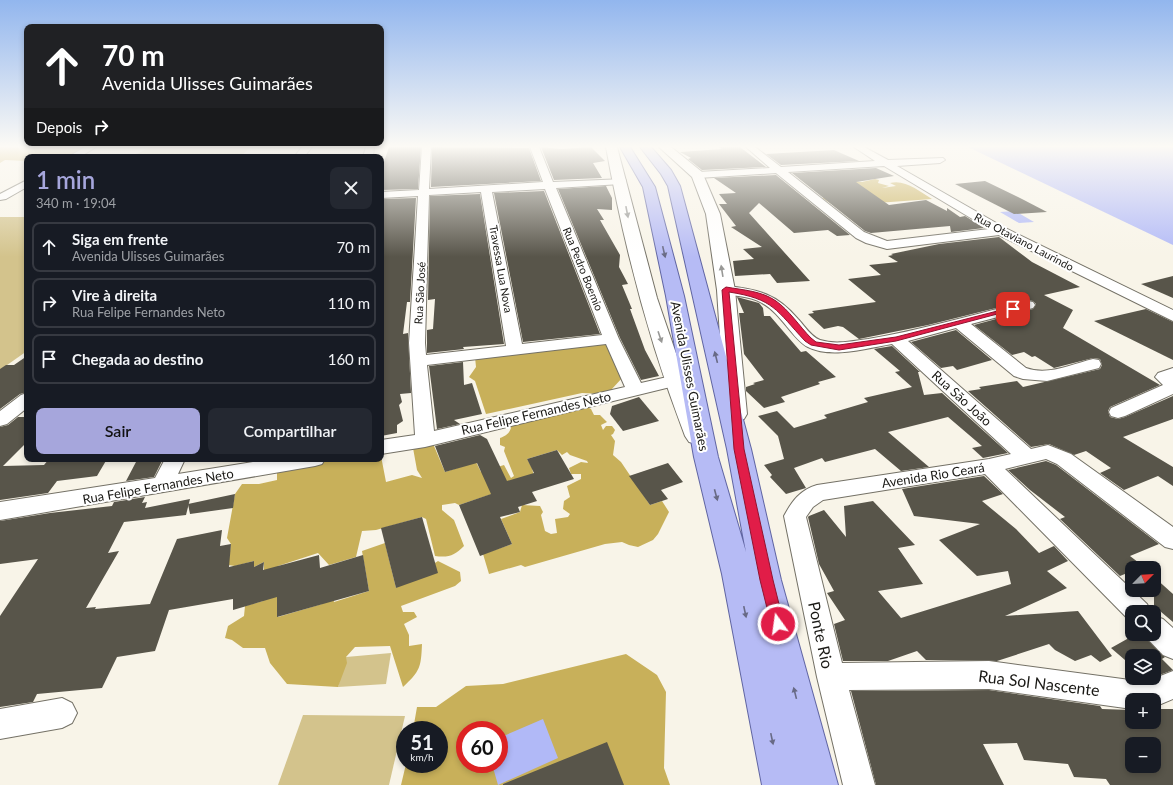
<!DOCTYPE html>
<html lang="pt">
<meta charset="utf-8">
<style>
:root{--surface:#171b24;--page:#242831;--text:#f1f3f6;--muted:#9ea1a6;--line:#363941;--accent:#a6a6dc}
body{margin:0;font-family:Lato,sans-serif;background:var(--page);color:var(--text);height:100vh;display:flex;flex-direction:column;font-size:15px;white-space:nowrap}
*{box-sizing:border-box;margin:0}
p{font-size:13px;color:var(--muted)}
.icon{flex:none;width:22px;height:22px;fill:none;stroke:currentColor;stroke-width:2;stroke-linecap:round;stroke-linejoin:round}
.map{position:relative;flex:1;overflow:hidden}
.drawer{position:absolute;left:24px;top:154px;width:360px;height:308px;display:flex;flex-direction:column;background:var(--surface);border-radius:8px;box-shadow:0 2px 6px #0003}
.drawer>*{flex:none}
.guide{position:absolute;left:24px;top:24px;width:360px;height:122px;border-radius:8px;box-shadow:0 2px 6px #0003;background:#202124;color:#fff;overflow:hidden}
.needle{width:26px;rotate:66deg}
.tools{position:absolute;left:1125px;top:561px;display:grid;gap:8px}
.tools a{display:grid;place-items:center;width:36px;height:36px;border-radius:8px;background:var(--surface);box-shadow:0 2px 6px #0003;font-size:20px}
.speed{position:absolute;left:396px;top:721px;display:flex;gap:8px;font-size:20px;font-weight:700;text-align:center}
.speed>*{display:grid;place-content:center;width:52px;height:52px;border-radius:50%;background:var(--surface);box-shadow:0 2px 6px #0003;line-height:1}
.speed small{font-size:10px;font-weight:400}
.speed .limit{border:6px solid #d22;background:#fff;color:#111}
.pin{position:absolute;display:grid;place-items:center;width:34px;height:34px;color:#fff;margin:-17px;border-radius:8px;box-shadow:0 2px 6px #0006}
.me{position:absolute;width:44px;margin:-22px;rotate:346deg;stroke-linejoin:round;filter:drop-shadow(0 0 3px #0008)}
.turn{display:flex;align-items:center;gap:14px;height:84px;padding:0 12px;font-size:18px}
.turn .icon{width:52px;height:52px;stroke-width:2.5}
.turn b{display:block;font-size:28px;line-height:34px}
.then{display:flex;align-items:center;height:38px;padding:0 12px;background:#0003;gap:8px;font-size:15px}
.round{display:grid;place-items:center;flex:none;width:42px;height:42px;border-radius:8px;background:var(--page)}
.head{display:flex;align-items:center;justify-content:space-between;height:68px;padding:0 12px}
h1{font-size:24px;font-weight:600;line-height:30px;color:var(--accent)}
.button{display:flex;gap:8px;margin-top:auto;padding:8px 12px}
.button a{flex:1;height:46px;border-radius:8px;background:var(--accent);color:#111;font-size:16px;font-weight:600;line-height:46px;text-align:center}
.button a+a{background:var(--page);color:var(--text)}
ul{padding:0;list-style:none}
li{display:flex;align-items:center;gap:12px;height:50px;margin:0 8px 6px;padding:0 4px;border:2px solid var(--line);border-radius:8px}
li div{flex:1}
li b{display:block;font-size:15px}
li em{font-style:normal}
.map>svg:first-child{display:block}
</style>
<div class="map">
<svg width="1173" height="785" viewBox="0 0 1173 785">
<rect width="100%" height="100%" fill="#f8f4e8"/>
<g fill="#d3c38c">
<path d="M151,147H251L240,157H130Z"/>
<path d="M0,217H27V351L0,370Z"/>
<path d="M391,653L386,684L338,687L346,657Z"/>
<path d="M303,715L405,716L389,785H278Z"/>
</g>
<g fill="#c8b05a" fill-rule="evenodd">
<path d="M0,147L88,148L74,155L27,157V161L5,160L0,163Z"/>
<path d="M875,179L879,180L878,183L889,186L882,188L896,186L890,183C905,179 919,191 932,199L835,206L822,198L865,194L854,181L862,182Z"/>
<path d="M597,343L600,345H609L623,377L611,390L603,394L582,393L486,414L475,381L469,377L476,367L475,357Z"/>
<path d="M587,407L591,409L594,415H600L607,422L601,425L603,430L606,426H612L615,430L613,434L611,435L615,441L613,455L621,462L650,505L662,501L669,512L658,534L653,540L638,547L629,545L622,542L605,544L525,567L521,565L489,574L483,554L512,544L501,519L520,512L522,505L540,506L543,512L541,515L545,531L551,534L557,533L555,519L568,517L570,514L563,509L564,501L570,497L567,486L581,479V474H571L569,468L581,462L588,463L587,461L570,455L567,452L562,455L557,450L527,459L532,468L536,485H519L459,505L455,503L442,505V510L454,520L464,546C455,555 449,558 435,556L426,519L422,517L376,530L362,531L356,557L329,565L318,553L278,566V617L322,604L333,596L334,602L369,591L362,551L385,543L396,588L438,561L460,572L461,581L455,586L401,606L403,612H414L417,617L404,624L409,635V646L422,644C421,668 420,671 403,687L390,646L355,647L346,657L347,663L338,687L287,684L270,663L265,648H243L232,640L225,638L228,626L244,616L245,606L263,601L264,562L254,567V561L235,566L228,565L231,544L227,538L235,494L242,484H259L277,480V472L333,459H381V456L386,482L412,475L422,478L417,470L413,448L428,445L434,446L445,472L476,462L481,472L504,465L511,478L514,476L504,451L505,447L500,445V438C505,436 509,434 511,428L508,423Z"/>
<path d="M626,654L657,675L666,692L664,768L670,785H401L406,764H439V730H413L417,707H436L466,686L503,684ZM465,730H499V764H465Z"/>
</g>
<g fill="#b1b9f7">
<path d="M968,147H1173V245Z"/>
<path d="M1015,211L1034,222L1019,223L1000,212Z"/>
<path d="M543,719L558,758L498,785L492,764H499V738Z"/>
</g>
<g fill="#58554a" fill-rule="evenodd">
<path d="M389,147H421L418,189L381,190V171Z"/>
<path d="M432,147L529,148L541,181L431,187Z"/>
<path d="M541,147L561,149L591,147L605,161L593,163L602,178L554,180Z"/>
<path d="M719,147H740L766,167L702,170L688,159L691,158L680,152L722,149Z"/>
<path d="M834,150L859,161L781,165L766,154Z"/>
<path d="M876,168L894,176L856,182L889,205L926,200L947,211V208L960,217L965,216L984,228L951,232L950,226L871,233L865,231L792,173Z"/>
<path d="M776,175L850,235L837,236L828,230L794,233L759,203L749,213L810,281L777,283L770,274L735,276L733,261L754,259L743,249L762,247L731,227L736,226L719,204H727L719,194L736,193L714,178Z"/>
<path d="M985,181L1022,199L1047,212L1014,214L955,184Z"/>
<path d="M606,186L612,198V210L597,209L604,220H600L620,255L619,267L628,284L622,285L632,309H630L645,350L659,376L641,380L620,338L558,189Z"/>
<path d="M544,191L600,334L523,342L494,193Z"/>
<path d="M480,194L504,344L463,347L464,349L427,353V330L433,329L435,299L428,300L430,196Z"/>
<path d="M416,198L410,302H407L403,334L408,333L411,393L400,394L402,402L399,405L403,421L397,425V433L381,436V199Z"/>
<path d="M999,237L1032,262L1080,287L1044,295L1073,310L1063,328L1160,385L1110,407L1108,411L1110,417L1118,419L1125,417L1173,396V419L1123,437L1173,467V486L1158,476L1124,490L1100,473L1111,468L1086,451L1074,455L1049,444L1031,447L968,391L981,389L979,387L1017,381L1023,387L1100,369L1102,365L1100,359L1093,358L1054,368L1035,356L1032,357L1024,352L1012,355L974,325L1033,309L1036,304L1033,301L1028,300L928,325L859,339L843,327L838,326L824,329L808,314L814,313L812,311L876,302L848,279L881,275L869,265L898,262L888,256L893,255L891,254L939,244Z"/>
<path d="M1173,276V298L1141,284Z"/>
<path d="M737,297L759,303L763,308L764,316H770L801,352L806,351L836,377L818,382L820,384L781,397L785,402L764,408L746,391V387L755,384L753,383L764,380L744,354L739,313H744Z"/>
<path d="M1146,309L1173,322V360L1094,321Z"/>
<path d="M956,330L992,360L957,370L953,366L941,368L911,342Z"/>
<path d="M892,346L920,372H918L924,395L942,393L1008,453L983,458L972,448L982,446L948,417L888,432L929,467L901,471L875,449L825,462L822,458L794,468L806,488L786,494L770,477L772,475L764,465L784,459L778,436L758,416L777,411L794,428L827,418L824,415L868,402L864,398L912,387L895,372L900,371L874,349Z"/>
<path d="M27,356V392L20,394L0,409V369L6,365H14Z"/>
<path d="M463,362L464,385L472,383L482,414L454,420L460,424L437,429L429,366Z"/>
<path d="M639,397L659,421L623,431L610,414L612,406Z"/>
<path d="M18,417H27V442L3,466L44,465L49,459H107L97,476L57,481L48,493L0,500V427L8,425Z"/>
<path d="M480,435L487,439L507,481L534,473L527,459L557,450L574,479L532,492L537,501L518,507L520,512L500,517L512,544L480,556L459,505L491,494L477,463L445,472L435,446Z"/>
<path d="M146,459H163L154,477L126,481L136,462L145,461Z"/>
<path d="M1046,461L1056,465L1159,544L1130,556L1143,566L1132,568V571L1120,576L1060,519L1065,517L1030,490L1008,470Z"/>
<path d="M668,463L683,482L661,490L668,499L650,505L629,476Z"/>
<path d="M984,476L1003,494L982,501L1016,529L1039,553L1054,546L1068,561L1047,571L1067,588L1005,616L1078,611L1112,656L1100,662L1091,655L1075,661L1055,650L1049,644L997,661L926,660L917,651L888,661H843L834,624L845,620L827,593L834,591L819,564L808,517L809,516L824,510L846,537L844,506L873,501L915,545L898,548L923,584L878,591L901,618L1011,584L1008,571L977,576L939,540L980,524L914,516L902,489Z"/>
<path d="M235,494L233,508L190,514L188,504Z"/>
<path d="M145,497L142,503L147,502L145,508L190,499L186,515L124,522L108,553L119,551L86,608L96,607L95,609L150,604L177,539L222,530L220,546L231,544L229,567L254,561V567L264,562L263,570L319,555L320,568L363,555L369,591L277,617V597L233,610V599L169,610L155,651L117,657L102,688L37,694L33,702L0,707V616L38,559L0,564V521L50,513L112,506L114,502Z"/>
<path d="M422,517L438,573L396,588L381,528Z"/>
<path d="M1154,577L1173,594V622L1154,606Z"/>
<path d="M1136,634H1142L1165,657L1162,659L1173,670L1154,677V656H1132V666L1111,648Z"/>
<path d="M989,690L1100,706L1102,709L1132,710V722H1154V709H1173V785H1110L1106,779L1074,777L1068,764L1024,760L1017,743L983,744L1004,785H876L851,691ZM1132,744H1154V766H1132Z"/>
<path d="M607,742L624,785H503V784Z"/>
</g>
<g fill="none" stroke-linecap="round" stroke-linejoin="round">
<g stroke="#747166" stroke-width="2">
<g id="minor">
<path d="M85,147H96L80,157H68Z"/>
<path d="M302,147H312L304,157H294Z"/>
<path d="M366,147H374L373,157H363Z"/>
<path d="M422,147H431L429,189L543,182L530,147H539L553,182L625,179L626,181L625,183L621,184L556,188L619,339L641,383L689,372L695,373L698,377L695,381L425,447L381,454V440L415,435L409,343L418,196L381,198V192L419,190ZM545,189L602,335L522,344L492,192ZM481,192L506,346L426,355L425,343L429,195ZM606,344L625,387L434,431L427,365Z"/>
<path d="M746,147H755L781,167L875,161L854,147H864L888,160L943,158L945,160L940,163L897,166L1005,228L1173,310V321L999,235L887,249L866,243L856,238L776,173L698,178L693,175L698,172L770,168ZM884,166L989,229L887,241L864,232L788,172Z"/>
<path d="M27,180V187L6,199L0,200V194Z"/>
<path d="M726,286C758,289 777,294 798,319C804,325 811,337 820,340C836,345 852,341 868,339C922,330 975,314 1028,301L1033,302L1035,305L1033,308L971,324L1026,368C1048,376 1072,364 1093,359L1099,360L1101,364L1099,368L1047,381L1023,379L1014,376L956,328L908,341L1031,449L1048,445L1071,454L1173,527V549L1165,547L1057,464L1046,459L1005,469L1147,604L1151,612H1132V621L1129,620L985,474L823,500L813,507L806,517L842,663L989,661L1145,682L1173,671V699L1154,707V700H1132V709L989,689L849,690L875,785H843L817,677L784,516C792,501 800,490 817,485L989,459L1011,454L892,344C867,348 832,359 808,347C794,341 781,313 762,303C749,295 735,297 721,293L719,290L721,287Z"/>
<path d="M1173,368V394L1125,416L1118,418L1111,416L1109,412L1111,408L1163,385L1155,377L1158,373Z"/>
<path d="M27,393V408L7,424L0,426V411L21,395Z"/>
<path d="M165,459H185L178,474L271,459H325L322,464L315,466L0,520V502L155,478Z"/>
<path d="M1154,616L1163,619L1173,628V659L1163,655L1143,634H1154Z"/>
<path d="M62,698L72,703L77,713L72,723L62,728L0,739V709Z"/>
</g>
</g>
<g stroke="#747166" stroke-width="2">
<g id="tertiary">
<path d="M606,147H617L657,298L681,368L709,436L705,442L697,444L689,442L685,436C649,342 624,246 606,147Z"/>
<path d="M659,147H671L702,172L720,214L735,290L747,414L744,419L736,421L728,419L725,414L717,290L706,214L692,177Z"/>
</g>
</g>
<g stroke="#6065a2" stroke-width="2">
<path id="primary" d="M620,147H630L655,187L684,296L718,457L746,552L727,449L668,186L661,174L640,147H651L671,170L680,186L751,449L781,580L838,785H762L722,574L694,457L666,296L643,187Z"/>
</g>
<use href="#minor" fill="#fff" fill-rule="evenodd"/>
<use href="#tertiary" fill="#fff" fill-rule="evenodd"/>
<use href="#primary" fill="#b6bbf5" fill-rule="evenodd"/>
</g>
<defs><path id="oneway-solid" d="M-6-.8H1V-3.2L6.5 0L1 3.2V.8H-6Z"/></defs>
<g fill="#989896">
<use href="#oneway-solid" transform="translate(627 212) rotate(79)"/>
<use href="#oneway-solid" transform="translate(722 271) rotate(-99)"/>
<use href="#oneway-solid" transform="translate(660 337) rotate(71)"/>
</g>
<g fill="#686a85">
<use href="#oneway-solid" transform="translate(664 252) rotate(77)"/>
<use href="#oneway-solid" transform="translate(716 357) rotate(-104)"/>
<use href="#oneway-solid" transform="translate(716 495) rotate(75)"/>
<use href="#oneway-solid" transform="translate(745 612) rotate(78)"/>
<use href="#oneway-solid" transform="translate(795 693) rotate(-104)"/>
<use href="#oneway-solid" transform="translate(772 739) rotate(78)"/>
</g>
<linearGradient id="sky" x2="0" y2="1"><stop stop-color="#92b6ee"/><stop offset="0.57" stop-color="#fcfaf5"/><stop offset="1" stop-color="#fcfaf5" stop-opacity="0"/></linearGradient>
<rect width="1173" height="257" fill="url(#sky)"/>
<path fill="#e11d48" stroke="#92132f" d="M726,287C743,290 762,291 776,301C789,310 800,327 811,338L816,342L839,345L896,337L1013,307L1016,309L896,341L839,350L811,345L805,341C776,310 774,299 729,292L744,449L773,580L784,624L782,628L778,630L773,628L771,624L760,580L734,449L722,290Z"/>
<g text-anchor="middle" stroke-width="4" stroke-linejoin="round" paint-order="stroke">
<g font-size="11" fill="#1a1915" stroke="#fff">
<text transform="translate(1024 242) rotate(28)" y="4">Rua Otaviano Laurindo</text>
<text transform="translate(501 269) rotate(80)" y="4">Travessa Lua Nova</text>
<text transform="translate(583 269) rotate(68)" y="4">Rua Pedro Boemio</text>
<text transform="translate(420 293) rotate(-87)" y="4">Rua São José</text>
</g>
<g font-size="13" fill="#1a1915" stroke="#fff">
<text transform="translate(690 376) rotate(79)" y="5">Avenida Ulisses Guimarães</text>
<text transform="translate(962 398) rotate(42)" y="5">Rua São João</text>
<text transform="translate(536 413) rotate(-13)" y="5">Rua Felipe Fernandes Neto</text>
<text transform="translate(933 475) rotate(-9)" y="5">Avenida Rio Ceará</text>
<text transform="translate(158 486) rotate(-10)" y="5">Rua Felipe Fernandes Neto</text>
</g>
<g font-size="16" fill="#1a1915" stroke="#fff">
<text transform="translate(821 635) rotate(78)" y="6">Ponte Rio</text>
<text transform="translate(1039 683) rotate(7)" y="6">Rua Sol Nascente</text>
</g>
</g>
</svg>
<div class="tools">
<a><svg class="needle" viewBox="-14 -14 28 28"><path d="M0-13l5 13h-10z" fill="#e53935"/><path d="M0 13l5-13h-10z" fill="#9ea1a6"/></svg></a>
<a><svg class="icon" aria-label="search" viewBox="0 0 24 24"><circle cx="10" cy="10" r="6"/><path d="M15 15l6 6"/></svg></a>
<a><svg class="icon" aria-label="layers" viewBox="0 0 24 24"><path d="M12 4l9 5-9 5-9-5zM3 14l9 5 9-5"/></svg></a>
<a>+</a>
<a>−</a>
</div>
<div class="speed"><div>51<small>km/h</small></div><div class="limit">60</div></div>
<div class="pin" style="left:1013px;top:309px;background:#d93025"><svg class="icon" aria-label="arrive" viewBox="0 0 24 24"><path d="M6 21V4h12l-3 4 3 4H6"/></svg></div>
<svg class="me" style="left:778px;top:624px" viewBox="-20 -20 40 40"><circle r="17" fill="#e11d48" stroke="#fff" stroke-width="3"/><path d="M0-11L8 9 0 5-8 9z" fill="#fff"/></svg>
<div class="guide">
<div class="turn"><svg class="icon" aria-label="ahead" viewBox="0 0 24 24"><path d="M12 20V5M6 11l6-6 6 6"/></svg><div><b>70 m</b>Avenida Ulisses Guimarães</div></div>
<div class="then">Depois<svg class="icon" aria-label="right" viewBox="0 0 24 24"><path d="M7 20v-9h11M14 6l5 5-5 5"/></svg></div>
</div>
<section class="drawer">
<div class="head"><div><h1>1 min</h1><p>340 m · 19:04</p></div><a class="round"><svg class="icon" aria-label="close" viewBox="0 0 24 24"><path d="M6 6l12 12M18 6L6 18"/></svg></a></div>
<ul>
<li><svg class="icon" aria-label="ahead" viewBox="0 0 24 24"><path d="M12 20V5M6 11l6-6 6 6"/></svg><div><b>Siga em frente</b><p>Avenida Ulisses Guimarães</p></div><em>70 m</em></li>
<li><svg class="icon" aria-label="right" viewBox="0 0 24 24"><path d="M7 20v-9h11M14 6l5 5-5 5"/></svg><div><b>Vire à direita</b><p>Rua Felipe Fernandes Neto</p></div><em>110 m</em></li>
<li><svg class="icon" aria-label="arrive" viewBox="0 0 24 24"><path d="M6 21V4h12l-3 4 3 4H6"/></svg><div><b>Chegada ao destino</b></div><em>160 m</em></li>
</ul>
<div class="button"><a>Sair</a><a>Compartilhar</a></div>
</section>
</div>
